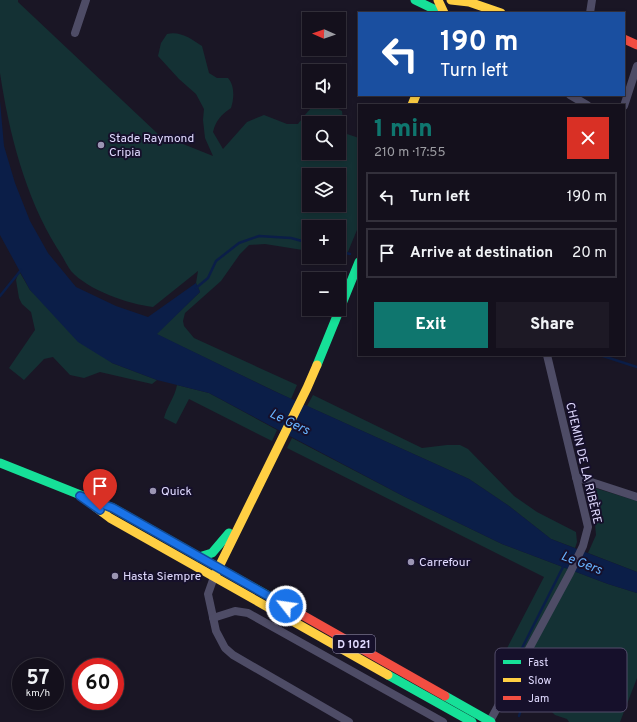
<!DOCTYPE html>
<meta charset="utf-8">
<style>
:root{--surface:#14101c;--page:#1d1925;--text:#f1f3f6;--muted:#9d9da3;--line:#33303b;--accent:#0f766e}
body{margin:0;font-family:Overpass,sans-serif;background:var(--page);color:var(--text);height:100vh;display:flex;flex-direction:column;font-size:15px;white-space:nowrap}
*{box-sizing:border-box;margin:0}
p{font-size:13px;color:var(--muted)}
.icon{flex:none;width:22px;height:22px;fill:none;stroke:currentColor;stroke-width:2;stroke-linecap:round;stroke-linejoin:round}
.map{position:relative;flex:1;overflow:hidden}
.sheet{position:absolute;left:358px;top:104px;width:267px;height:252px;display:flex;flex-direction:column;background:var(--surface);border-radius:0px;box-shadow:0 2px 6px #0003,0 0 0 1px var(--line)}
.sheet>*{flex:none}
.banner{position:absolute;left:358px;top:12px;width:267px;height:84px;border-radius:0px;box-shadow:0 2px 6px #0003,0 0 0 1px var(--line);background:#1a4fa0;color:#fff;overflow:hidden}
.needle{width:26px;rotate:272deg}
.tools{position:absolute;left:302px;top:12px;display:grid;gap:8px}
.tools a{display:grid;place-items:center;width:44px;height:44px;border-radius:0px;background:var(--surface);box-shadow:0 2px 6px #0003,0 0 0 1px var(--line);font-size:20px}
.speed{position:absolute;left:12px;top:658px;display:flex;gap:8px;font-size:20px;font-weight:700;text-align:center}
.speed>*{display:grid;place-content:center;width:52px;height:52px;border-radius:50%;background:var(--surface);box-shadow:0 2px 6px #0003,0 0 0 1px var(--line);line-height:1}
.speed small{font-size:10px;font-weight:400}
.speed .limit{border:6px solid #d22;background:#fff;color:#111}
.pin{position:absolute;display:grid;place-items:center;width:34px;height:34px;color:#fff;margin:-41px -17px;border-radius:50% 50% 50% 0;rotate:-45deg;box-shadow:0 0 4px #0007}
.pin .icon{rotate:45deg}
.me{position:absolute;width:44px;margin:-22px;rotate:300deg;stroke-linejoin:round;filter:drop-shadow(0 0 3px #0008)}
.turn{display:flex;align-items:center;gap:14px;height:84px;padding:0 16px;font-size:18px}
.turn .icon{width:52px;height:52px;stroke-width:2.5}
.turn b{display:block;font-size:28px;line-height:34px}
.round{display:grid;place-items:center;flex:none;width:42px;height:42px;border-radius:0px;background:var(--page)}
.headline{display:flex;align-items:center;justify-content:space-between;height:68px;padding:0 16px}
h1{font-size:24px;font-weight:800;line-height:30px;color:var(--accent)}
.cta{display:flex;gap:8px;margin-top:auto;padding:8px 16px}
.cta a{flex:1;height:46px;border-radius:0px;background:var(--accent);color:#fff;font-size:16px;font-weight:800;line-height:46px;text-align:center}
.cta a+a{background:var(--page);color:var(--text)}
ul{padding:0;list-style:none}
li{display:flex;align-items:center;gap:12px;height:50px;margin:0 8px 6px;padding:0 8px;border:2px solid var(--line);border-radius:0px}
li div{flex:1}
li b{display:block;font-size:15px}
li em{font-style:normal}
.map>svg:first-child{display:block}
</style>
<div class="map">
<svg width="637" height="722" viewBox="0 0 637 722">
<rect width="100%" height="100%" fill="#1a1625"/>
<g fill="#143134" fill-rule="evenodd">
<path d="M0,0H18V2L158,134L213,156L205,138L203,120L204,109L196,94L179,79L158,56L161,43L167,34C181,31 191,39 202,46L209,73L217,78H228C235,86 234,99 231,108C221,115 216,120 213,132L223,149L247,122L264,115L287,124H298C306,115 315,98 328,103C333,105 338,109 342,111L344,133L359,138V225L345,259L336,257H339V227H309V251L265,244L249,245L240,254L221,281L185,313L183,321L184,326L194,338L297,385L291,399L156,334L200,292L196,283L198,271L153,307C128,304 88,290 71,271C66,264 62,255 57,248C25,196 9,133 0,73C0,50 0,24 0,0ZM309,123H339V153H309ZM309,175H339V205H309Z"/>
<path d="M19,271L30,290L112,363L157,380L152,384L100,372L84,378L70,375L53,357L44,359L24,380L9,368L35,330L31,312L22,304L19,298L16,280Z"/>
<path d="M177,385L209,393L277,430L272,441L189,399L176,424L164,418C167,406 175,397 177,385Z"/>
<path d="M313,395L422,448L447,445H460L468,449L514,496L537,512L576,532L577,542L575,548L551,539L509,506L469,479L307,406Z"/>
<path d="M292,438L405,497L502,544L608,584L637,593V678L620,722H569L567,719L555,715L544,704C535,703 531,709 519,707L517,701L518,675L504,654L544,577L287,448Z"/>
<path d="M595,488L637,501V572L588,553L596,535L592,490Z"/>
</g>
<path fill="#0b1e48" d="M0,101L4,146L15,183L30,221L48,253L76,287L116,306L148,317L196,283L200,292L157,334L274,391L469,479L509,506L551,539L637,572V593L608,584L502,544L405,497L209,393L157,380L112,363L78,342L30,290L0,235Z"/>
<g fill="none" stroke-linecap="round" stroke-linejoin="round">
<g stroke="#0b1e48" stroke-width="2.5">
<path d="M339,251L350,254"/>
<path d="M196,288L208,278L216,261L239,243L259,236L291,238L309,243"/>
<path d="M0,296L21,270"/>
<path d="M600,355L637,367"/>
<path d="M514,664L564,565"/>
<path d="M519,716L524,700L521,670"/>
</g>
<g stroke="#4e4c66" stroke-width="8">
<path d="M590,13L592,0"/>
<path d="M75,33L86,0"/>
<path d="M570,95L587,105"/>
<path d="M624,106L637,66"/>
<path d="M576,477L637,497"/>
<path d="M214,577L208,594L216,631L225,648L233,655L349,722"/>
<path d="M213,618L235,611L248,613L443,722"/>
<path d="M490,721L570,573L583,546L588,527L547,355"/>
</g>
<g stroke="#16e098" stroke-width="9">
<path d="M415,0L442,13"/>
<path d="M317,365L359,262"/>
<path d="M0,463L113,508L274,599"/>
<path d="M199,557L212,553L229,533"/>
<path d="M388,675L472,722"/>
<path d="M445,696L491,722"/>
</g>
<g stroke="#ffcf43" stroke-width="9">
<path d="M438,0L444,13"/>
<path d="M451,0L469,2L501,13"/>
<path d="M412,105L416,95"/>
<path d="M94,506L110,518L388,675"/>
<path d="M215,575L307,388L317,365"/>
</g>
<g stroke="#f24e42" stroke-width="9">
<path d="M624,39L637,45"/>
<path d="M274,599L445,696"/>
</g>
</g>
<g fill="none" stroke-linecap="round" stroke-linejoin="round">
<g stroke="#114b97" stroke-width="10">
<path id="route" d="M100,510L80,496L113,508L286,606"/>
</g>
<use href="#route" stroke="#1a73e8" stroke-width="7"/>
</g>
<g fill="#9b95b3" stroke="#16102b" stroke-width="1.5">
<circle cx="101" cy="145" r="4"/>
<circle cx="153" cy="491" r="4"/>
<circle cx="411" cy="562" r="4"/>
<circle cx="115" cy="576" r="4"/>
</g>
<g text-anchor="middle" stroke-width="4" stroke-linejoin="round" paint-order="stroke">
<rect fill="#16102b" stroke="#a39dbf" stroke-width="1" x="333" y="635" width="42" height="18" rx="3"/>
<g font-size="11" font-weight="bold" fill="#e0daff">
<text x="354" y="648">D 1021</text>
</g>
<g font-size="12" fill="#e0daff" stroke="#16102b" text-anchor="start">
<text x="109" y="142">Stade Raymond<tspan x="109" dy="14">Cripia</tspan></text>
<text x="161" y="495">Quick</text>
<text x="419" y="566">Carrefour</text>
<text x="123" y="580">Hasta Siempre</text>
</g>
<g font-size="12" fill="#e0daff" stroke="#16102b">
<text transform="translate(584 463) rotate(77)" y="4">CHEMIN DE LA RIBÈRE</text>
</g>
<g font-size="13" font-style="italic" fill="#68b3ff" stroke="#16102b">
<text transform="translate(290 421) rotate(26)" y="5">Le Gers</text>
<text transform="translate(582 562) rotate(21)" y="5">Le Gers</text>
</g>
</g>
<rect x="495" y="648" width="132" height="64" rx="6" fill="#16102b" stroke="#534d6b" stroke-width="1"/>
<rect x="503" y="660" width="18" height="4" fill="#16e098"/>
<rect x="503" y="678" width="18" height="4" fill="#ffcf43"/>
<rect x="503" y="696" width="18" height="4" fill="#f24e42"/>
<g font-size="11" fill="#e0daff">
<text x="528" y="666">Fast</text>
<text x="528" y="684">Slow</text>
<text x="528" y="702">Jam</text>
</g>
</svg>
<div class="tools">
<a><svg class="needle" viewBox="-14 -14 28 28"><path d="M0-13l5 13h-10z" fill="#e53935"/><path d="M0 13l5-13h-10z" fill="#9d9da3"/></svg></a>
<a><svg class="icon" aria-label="sound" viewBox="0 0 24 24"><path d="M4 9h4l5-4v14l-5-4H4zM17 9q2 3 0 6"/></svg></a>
<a><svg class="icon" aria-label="search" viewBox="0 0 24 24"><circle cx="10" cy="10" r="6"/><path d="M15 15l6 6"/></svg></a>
<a><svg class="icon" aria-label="layers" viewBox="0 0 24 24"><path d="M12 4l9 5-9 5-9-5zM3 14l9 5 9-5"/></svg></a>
<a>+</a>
<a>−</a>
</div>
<div class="speed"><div>57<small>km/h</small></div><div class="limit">60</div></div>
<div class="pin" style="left:100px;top:510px;background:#d93025"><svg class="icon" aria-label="arrive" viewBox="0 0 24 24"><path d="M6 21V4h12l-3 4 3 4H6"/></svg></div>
<svg class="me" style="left:286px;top:606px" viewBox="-20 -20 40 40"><circle r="17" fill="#1a73e8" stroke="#fff" stroke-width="3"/><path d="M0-11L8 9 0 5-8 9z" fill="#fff"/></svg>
<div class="banner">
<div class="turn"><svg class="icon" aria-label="left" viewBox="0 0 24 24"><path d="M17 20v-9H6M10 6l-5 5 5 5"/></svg><div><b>190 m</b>Turn left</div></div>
</div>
<section class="sheet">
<div class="headline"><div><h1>1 min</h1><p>210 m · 17:55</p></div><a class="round" style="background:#d93025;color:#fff"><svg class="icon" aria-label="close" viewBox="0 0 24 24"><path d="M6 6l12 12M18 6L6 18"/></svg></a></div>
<ul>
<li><svg class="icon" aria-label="left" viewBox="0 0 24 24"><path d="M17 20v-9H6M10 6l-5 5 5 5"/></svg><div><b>Turn left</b></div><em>190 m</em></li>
<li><svg class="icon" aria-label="arrive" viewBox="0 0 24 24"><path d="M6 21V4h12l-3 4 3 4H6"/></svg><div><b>Arrive at destination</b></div><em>20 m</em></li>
</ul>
<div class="cta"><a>Exit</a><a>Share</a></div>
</section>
</div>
